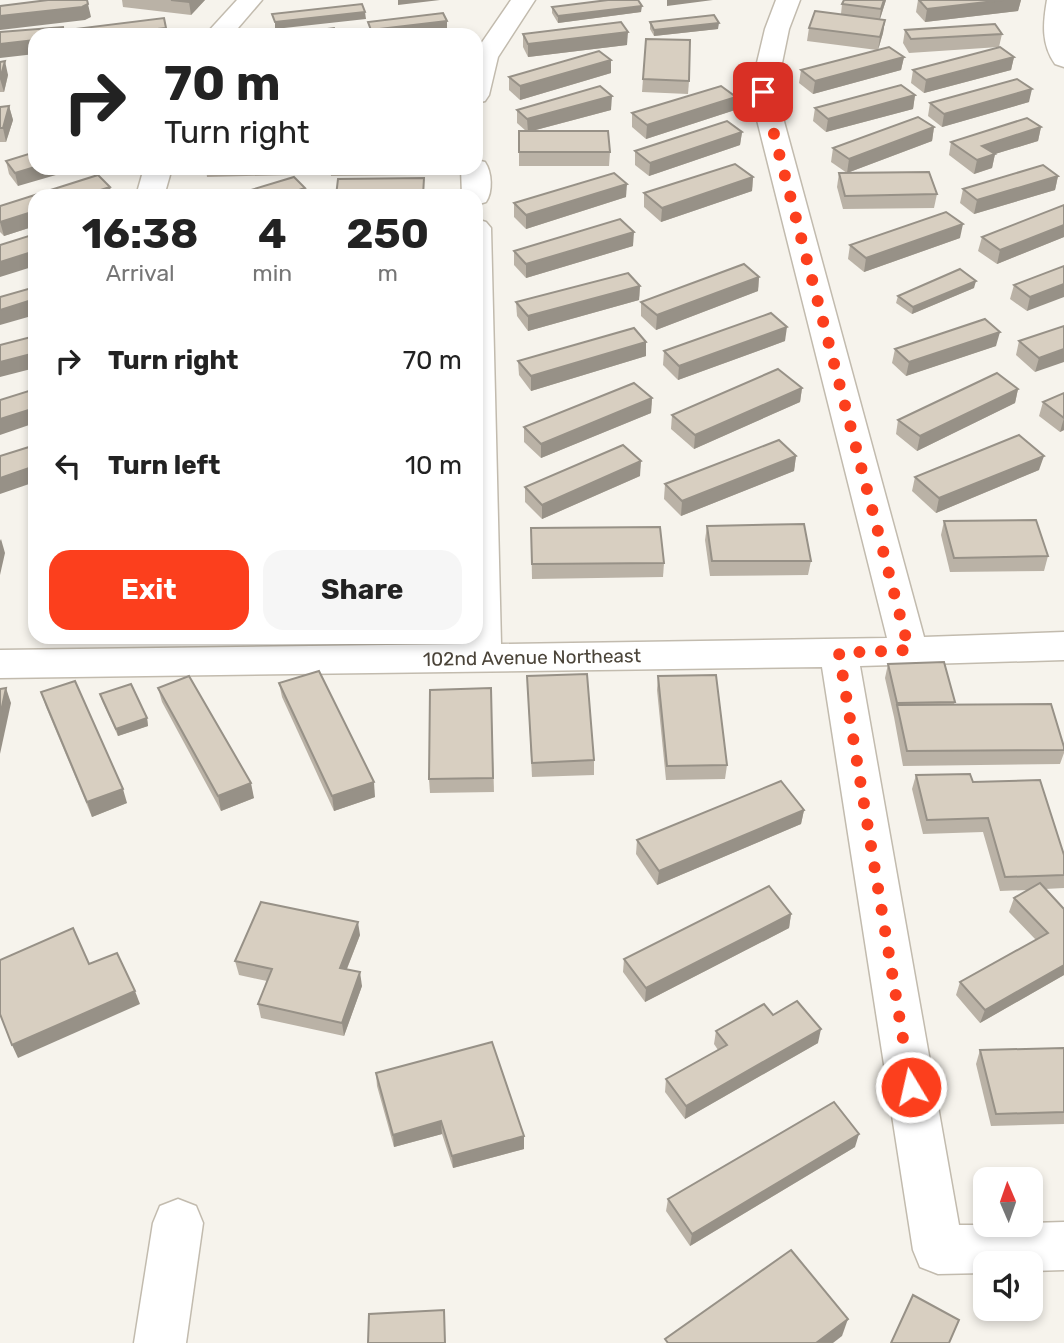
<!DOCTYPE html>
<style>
:root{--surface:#fff;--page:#f6f6f6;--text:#222;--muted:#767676;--accent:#fc3f1d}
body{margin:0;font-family:Rubik,sans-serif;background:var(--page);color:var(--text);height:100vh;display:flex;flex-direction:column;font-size:26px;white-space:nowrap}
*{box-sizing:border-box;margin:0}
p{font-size:23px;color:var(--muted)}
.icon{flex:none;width:38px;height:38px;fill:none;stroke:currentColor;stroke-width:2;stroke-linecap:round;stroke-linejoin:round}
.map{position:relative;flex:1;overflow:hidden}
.details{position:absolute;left:28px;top:189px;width:455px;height:455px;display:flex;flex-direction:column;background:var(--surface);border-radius:21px;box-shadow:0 4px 10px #0003}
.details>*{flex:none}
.hud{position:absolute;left:28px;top:28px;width:455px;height:147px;border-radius:21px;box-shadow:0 4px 10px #0003;background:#fff;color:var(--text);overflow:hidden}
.needle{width:46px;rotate:358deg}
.fabs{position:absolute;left:973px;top:1167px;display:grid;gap:14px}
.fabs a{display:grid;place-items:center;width:70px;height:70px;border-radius:14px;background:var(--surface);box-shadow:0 4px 10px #0003;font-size:35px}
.pin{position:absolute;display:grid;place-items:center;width:60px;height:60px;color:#fff;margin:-30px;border-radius:14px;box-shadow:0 4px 10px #0006}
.me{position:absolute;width:77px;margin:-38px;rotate:351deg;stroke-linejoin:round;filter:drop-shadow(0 0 5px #0008)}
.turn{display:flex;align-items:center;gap:24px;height:147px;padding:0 21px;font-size:32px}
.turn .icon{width:91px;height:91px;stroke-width:2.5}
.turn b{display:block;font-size:49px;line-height:60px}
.eta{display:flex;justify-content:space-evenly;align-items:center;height:119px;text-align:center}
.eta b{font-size:42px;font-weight:700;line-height:49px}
.primary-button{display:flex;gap:14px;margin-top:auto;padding:14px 21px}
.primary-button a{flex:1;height:80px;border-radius:21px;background:var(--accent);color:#fff;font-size:28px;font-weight:700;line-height:80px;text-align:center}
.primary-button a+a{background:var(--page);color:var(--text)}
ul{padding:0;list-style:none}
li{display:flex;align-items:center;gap:21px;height:105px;padding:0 21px}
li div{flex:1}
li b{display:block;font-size:26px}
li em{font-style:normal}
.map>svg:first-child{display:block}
</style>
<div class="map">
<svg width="1064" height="1343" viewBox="0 0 1064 1343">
<rect width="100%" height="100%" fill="#f6f3ec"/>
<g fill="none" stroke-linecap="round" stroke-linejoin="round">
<g stroke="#c2bbae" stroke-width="3">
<g id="minor">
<path d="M237,0H262L232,35H205Z"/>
<path d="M511,0H535L498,57L489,95L485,101L476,103V51Z"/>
<path d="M776,0H800L789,29L776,92L924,637L1064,632V660L860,666L959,1225H1031V1223L1064,1222V1270L1031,1271V1264H985V1273L938,1274L920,1267L913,1250L822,667L0,678V650L463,644V637H476V219L486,222L491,228L501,644L887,638L750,92L765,29Z"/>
<path d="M1047,0H1064V67L1055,64C1041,44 1043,23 1047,0Z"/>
<path d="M476,160L485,162C492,172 493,192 486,202L476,205V196H462L461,168H476Z"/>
<path d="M144,168H172L164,196H136Z"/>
<path d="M178,1199L196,1206L203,1223L186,1343H134L153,1223L160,1206Z"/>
</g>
</g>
<use href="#minor" fill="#fff" fill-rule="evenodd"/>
</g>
<g fill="#bab2a6">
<path d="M122,0H205L191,15L123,7Z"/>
<path d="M886,0L880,19L885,20L883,33L878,50L904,57L901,70L813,94L799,83L801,70L877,50L807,41L809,28L841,14L842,4Z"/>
<path d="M918,0H1021L1018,11L925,22L916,12Z"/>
<path d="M552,7L641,12L558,23L552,13Z"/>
<path d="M650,22L718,29L654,36L650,29Z"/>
<path d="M905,30L1002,34L999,47L909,53L903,43Z"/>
<path d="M523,34L627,45L528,57L523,47Z"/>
<path d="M646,39L689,81L688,94L642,92Z"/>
<path d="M1014,57L1011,70L924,93L911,83L913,70Z"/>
<path d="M0,62L8,75L4,92H0Z"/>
<path d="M611,73L520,100L509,90V77Z"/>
<path d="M915,95L913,109L826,132L813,121L815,108Z"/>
<path d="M736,97L735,110L646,139L632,127V113Z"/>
<path d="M1029,102L942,127L928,116L930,103Z"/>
<path d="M9,106L13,120L6,142H0V107Z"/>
<path d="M35,106V133H34L31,119Z"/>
<path d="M517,110H611L532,131L610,152L609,166H519V131H526L517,123Z"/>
<path d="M934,127L932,141L847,173L831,162L833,148Z"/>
<path d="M1041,127L1038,141L995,154L992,168L974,174L949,155L951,142Z"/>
<path d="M742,132L740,145L649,176L635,165V151Z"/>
<path d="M35,152L18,186L9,174L6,161Z"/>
<path d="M206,168H294L293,175L207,177Z"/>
<path d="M330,168H417V175L331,176Z"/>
<path d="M839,173L937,194L934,208L843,209L837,187Z"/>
<path d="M98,175L110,187L112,196H35V226L4,236L0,232V206Z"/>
<path d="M1058,176L1055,190L974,214L960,203L963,189Z"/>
<path d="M753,177L752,191L661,222L644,207V193Z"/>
<path d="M626,197L526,229L514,217V203Z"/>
<path d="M1064,205V237L997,264L978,251L982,237Z"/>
<path d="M960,238L864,272L848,259L850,245Z"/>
<path d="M633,246L526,278L514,265V251Z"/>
<path d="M1064,266L1027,311L1010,299L1014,285Z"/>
<path d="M759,277L758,291L656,330L641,316V302Z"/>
<path d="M640,286L639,300L528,331L517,316L516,302Z"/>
<path d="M974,288L912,314L896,303L898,296Z"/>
<path d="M1064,326L1035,372L1016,355L1019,341Z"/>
<path d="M785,341L678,380L663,365L664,351Z"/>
<path d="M646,342V356L531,391L519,375L518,361Z"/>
<path d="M996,346L906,376L892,363L895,349Z"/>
<path d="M802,388L800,402L694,449L671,429L672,415Z"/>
<path d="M1018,389L1015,403L917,451L896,434L898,420Z"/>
<path d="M1064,393V430L1060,432L1039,416L1043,402Z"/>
<path d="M652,398L651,413L541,458L524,442V427Z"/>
<path d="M796,456L794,471L681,516L664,499L665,484Z"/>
<path d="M1039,470L936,513L912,491L915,477Z"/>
<path d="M640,476L542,519L525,502V487Z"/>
<path d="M944,521L1048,556L1044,571L950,572L941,535Z"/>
<path d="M707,526L811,561L808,575L710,576L705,540Z"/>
<path d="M531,528L664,563L663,577L532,579Z"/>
<path d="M888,664L955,702L954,704L1064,747V753L1060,764L903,766L894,717L885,678Z"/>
<path d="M527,676L594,760V775L532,777Z"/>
<path d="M658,676L727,765L725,779L666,780L657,690Z"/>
<path d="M279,683L375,797L334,811L282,697Z"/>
<path d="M158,688L254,798L221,811L162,702Z"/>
<path d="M491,688L494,792L430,793L429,779Z"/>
<path d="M41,692L127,803L92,817L46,707Z"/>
<path d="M100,694L147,718L148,726L118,736L102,701Z"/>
<path d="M916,775L973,782L1064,855V888L1045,889L1064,975L980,1023L956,995L960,982L1036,940L1009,912L1014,898L1028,890L1000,891L983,832L923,834L912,789Z"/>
<path d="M804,810L801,824L657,885L636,854L637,840Z"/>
<path d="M791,914L789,928L645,1002L623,972L624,959Z"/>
<path d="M360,935L347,969L362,986L344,1036L261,1018L258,1004L267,981L239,975L235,961Z"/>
<path d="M773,1015L818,1043L685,1119L665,1092L666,1079L718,1050L714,1044L716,1031Z"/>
<path d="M1064,1048V1124L991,1126L976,1064L980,1050Z"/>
<path d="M376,1073L524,1149L453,1168L442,1134L394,1147L377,1086Z"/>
<path d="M855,1147L690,1246L666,1211L668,1199Z"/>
</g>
<g fill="#979187">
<path d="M191,0H205L191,15L189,2Z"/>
<path d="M398,0H440L398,5Z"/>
<path d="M667,0H713L667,6Z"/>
<path d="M884,0H886L879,22L881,9Z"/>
<path d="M1003,0H1021L1018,11L925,22L927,9Z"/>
<path d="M88,4L91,17L85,20L0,30V16Z"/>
<path d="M642,6L641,12L558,23V16Z"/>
<path d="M365,12L366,19L275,29V22Z"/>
<path d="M885,20L883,33L878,50L880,37Z"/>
<path d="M447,21V28L384,35H372L371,30Z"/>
<path d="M719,23L718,29L654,36V30Z"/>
<path d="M166,28L167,34L105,35Z"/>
<path d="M628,32L627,45L528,57V44Z"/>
<path d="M35,40V54L0,58V44Z"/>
<path d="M904,57L901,70L813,94L815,81Z"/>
<path d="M1014,57L1011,70L924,93L926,80Z"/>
<path d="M611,60V73L520,100V86Z"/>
<path d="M5,61L8,75L4,92L0,79Z"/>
<path d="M1032,89L1029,102L942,127L944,114Z"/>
<path d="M915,95L913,109L826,132L828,119Z"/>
<path d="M612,96L611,110L528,132L527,119Z"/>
<path d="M736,97L735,110L646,139L647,125Z"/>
<path d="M9,106L13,120L6,142L3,128Z"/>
<path d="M934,127L932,141L847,173L849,159Z"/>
<path d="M1041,127L1038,141L995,154L992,168L974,174L977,160L982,146Z"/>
<path d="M742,132L740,145L649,176L650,163Z"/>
<path d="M35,167V168H80L18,186L15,173Z"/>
<path d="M1058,176L1055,190L974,214L977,200Z"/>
<path d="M753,177L752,191L661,222L662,208Z"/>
<path d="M627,184L626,197L526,229V215Z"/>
<path d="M110,187L112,196H82Z"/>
<path d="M305,188L306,196H281Z"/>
<path d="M35,211V226L4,236L0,222Z"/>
<path d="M963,224L960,238L864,272L866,258Z"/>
<path d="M1064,225V237L997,264L1000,250Z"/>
<path d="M634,232L633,246L526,278V264Z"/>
<path d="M35,251V266L0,277V262Z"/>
<path d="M759,277L758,291L656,330L657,315Z"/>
<path d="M976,281L974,288L912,314L913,307Z"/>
<path d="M1064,284V297L1027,311L1030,297Z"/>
<path d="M640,286L639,300L528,331V316Z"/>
<path d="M35,299V315L0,325V310Z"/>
<path d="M787,327L785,341L678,380L679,366Z"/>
<path d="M1000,332L996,346L906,376L909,362Z"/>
<path d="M646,342V356L531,391V376Z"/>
<path d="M1064,349V362L1035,372L1039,358Z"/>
<path d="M35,353V368L0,377V362Z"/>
<path d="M802,388L800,402L694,449L695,435Z"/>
<path d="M1018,389L1015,403L917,451L920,436Z"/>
<path d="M652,398L651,413L541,458V444Z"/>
<path d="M35,408V423L0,435V419Z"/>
<path d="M1064,418V430L1060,432Z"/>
<path d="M796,456L794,471L681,516L682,501Z"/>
<path d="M1044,456L1039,470L936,513L939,498Z"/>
<path d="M641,461L640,476L542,519V505Z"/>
<path d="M35,466V482L0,494V478Z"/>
<path d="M1,539L5,553L0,575V541Z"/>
<path d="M6,688L11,703L0,754V716Z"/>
<path d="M147,718L148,726L118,736L116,729Z"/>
<path d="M374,782L375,797L334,811L332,796Z"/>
<path d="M251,783L254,798L221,811L218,796Z"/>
<path d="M123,789L127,803L92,817L87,802Z"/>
<path d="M804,810L801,824L657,885L659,871Z"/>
<path d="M791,914L789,928L645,1002L646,988Z"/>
<path d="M358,922L360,935L342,981L340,968Z"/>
<path d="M1064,965V975L980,1023L985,1010Z"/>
<path d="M360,972L362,986L344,1036L342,1023Z"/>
<path d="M135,991L140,1004L18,1058L12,1045Z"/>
<path d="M821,1029L818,1043L685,1119L686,1106Z"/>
<path d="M441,1121L442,1134L394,1147L393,1135Z"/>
<path d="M859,1134L855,1147L690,1246L692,1234Z"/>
<path d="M524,1136V1149L453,1168L452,1156Z"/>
<path d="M848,1319L842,1336L833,1343H816Z"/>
</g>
<g fill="#d8cfc1" stroke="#979187" stroke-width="2">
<path d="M48,0H87L88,4L82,7L0,16V6Z"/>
<path d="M171,0H191L189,2Z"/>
<path d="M608,0H638L642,6L558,16L552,7Z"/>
<path d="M844,0H884L881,9L842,4Z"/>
<path d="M919,0H1003L927,9Z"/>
<path d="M362,4L365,12L275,22L272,14Z"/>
<path d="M815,11L885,20L880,37L809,28Z"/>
<path d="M443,13L447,21L371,30L368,22Z"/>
<path d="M714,15L719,23L654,30L650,22Z"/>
<path d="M164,18L166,28L105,35H76L75,29Z"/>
<path d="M621,22L628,32L528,44L523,34Z"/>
<path d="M995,24L1002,34L911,39L905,30Z"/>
<path d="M63,27L64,35H35V40L0,44V32Z"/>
<path d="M334,28L336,35H282Z"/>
<path d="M646,39L690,40L689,81L643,79Z"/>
<path d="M889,47L904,57L815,81L801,70Z"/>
<path d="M1000,47L1014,57L926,80L913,70Z"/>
<path d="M599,51L611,60L520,86L509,77Z"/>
<path d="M5,61L0,79V62Z"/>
<path d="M1017,79L1032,89L944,114L930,103Z"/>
<path d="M901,85L915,95L828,119L815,108Z"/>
<path d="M600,86L612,96L527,119L517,110Z"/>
<path d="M721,86L736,97L647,125L632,113Z"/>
<path d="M9,106L3,128H0V107Z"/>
<path d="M35,106V119H31Z"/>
<path d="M918,117L934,127L849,159L833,148Z"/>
<path d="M1027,118L1041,127L982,146L995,154L977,160L951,142Z"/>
<path d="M727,121L742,132L650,163L635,151Z"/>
<path d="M519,131H608L610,152H519Z"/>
<path d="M35,152V167L15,173L6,161Z"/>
<path d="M735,164L753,177L662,208L644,193Z"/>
<path d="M1043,165L1058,176L977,200L963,189Z"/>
<path d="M929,172L937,194L845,196L839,173Z"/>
<path d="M614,173L627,184L526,215L514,203Z"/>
<path d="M98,175L110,187L82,196H35V211L0,222V206Z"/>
<path d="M294,177L305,188L281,196H231Z"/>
<path d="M424,178L423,196H336L338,179Z"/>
<path d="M1064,205V225L1000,250L982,237Z"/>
<path d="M946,212L963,224L866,258L850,245Z"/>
<path d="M620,219L634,232L526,264L514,251Z"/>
<path d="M35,234V251L0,262V245Z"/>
<path d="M744,264L759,277L657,315L641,302Z"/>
<path d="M1064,266V284L1030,297L1014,285Z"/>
<path d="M960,269L976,281L913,307L898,296Z"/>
<path d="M628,273L640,286L528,316L516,302Z"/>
<path d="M35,287V299L0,310V297Z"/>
<path d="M771,313L787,327L679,366L664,351Z"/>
<path d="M985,319L1000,332L909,362L895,349Z"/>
<path d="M1064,326V349L1039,358L1019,341Z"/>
<path d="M634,328L646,342L531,376L518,361Z"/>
<path d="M35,336V353L0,362V345Z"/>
<path d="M778,369L802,388L695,435L672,415Z"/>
<path d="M997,373L1018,389L920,436L898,420Z"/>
<path d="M634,383L652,398L541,444L524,427Z"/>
<path d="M35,389V408L0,419V400Z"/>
<path d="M1064,393V418L1043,402Z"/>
<path d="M1019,435L1044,456L939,498L915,477Z"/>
<path d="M779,440L796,456L682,501L665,484Z"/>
<path d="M623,445L641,461L542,505L525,487Z"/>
<path d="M29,447L35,457V466L0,478V456Z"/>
<path d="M1036,520L1048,556L954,558L944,521Z"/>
<path d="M804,524L811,561H712L707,526Z"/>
<path d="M660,527L664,563L532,564L531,528Z"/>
<path d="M944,662L955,702L897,703L888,664Z"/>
<path d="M319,671L374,782L332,796L279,683Z"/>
<path d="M587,674L594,760L532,763L527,676Z"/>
<path d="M716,675L727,765L667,766L658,676Z"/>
<path d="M189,676L251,783L218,796L158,688Z"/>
<path d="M75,681L123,789L87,802L41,692Z"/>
<path d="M131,684L147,718L116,729L100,694Z"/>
<path d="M6,688L0,716V689Z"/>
<path d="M491,688L493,778L429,779L430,690Z"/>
<path d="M1051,704L1064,747V750L907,751L897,705Z"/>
<path d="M970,774L973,782L1040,780L1064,855V875L1005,877L988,818L927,820L916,775Z"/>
<path d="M781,781L804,810L659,871L637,840Z"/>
<path d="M1040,883L1064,909V965L985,1010L960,982L1048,933L1014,898Z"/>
<path d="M769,886L791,914L646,988L624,959Z"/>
<path d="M261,902L358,922L340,968L360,972L342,1023L258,1004L272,969L235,961Z"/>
<path d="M73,928L89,964L117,953L135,991L12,1045L0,1014V960Z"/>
<path d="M797,1001L821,1029L686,1106L666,1079L727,1045L716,1031L764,1004L773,1015Z"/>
<path d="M492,1042L524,1136L452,1156L441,1121L393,1135L376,1073Z"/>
<path d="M1064,1048V1112L996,1114L980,1050Z"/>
<path d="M834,1102L859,1134L692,1234L668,1199Z"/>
<path d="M791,1250L848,1319L816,1343H668L665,1339Z"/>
<path d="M913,1295L959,1320L949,1343H891Z"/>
<path d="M444,1310L445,1343H368L369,1314Z"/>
</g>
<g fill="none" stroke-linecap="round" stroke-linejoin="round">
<path stroke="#fc3f1d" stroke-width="12" stroke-dasharray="0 21.6" d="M763,92L909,650L839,653L911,1087"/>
</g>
<g text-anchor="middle" stroke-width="5" stroke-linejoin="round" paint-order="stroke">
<g font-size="19" fill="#4b4439" stroke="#fff">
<text transform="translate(532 657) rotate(-1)" y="7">102nd Avenue Northeast</text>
</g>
</g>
</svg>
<div class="fabs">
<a><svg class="needle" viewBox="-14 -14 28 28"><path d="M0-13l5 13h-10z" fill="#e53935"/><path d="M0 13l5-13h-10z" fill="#767676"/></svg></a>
<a><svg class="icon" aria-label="sound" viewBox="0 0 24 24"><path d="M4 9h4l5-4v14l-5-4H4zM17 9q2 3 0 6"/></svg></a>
</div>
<div class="pin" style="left:763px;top:92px;background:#d93025"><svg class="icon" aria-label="arrive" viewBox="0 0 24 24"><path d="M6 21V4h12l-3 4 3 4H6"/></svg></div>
<svg class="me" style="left:911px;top:1087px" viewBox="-20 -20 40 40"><circle r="17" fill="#fc3f1d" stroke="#fff" stroke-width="3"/><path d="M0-11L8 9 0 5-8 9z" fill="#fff"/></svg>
<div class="hud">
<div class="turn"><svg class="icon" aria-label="right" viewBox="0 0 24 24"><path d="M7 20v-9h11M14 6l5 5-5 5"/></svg><div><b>70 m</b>Turn right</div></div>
</div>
<section class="details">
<div class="eta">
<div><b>16:38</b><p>Arrival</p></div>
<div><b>4</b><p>min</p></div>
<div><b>250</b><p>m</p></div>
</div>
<ul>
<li><svg class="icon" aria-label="right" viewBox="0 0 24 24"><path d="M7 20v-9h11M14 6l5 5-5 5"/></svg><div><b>Turn right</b></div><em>70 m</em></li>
<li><svg class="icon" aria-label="left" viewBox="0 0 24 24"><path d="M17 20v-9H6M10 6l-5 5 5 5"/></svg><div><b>Turn left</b></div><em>10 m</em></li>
</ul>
<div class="primary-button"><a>Exit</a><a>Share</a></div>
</section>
</div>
